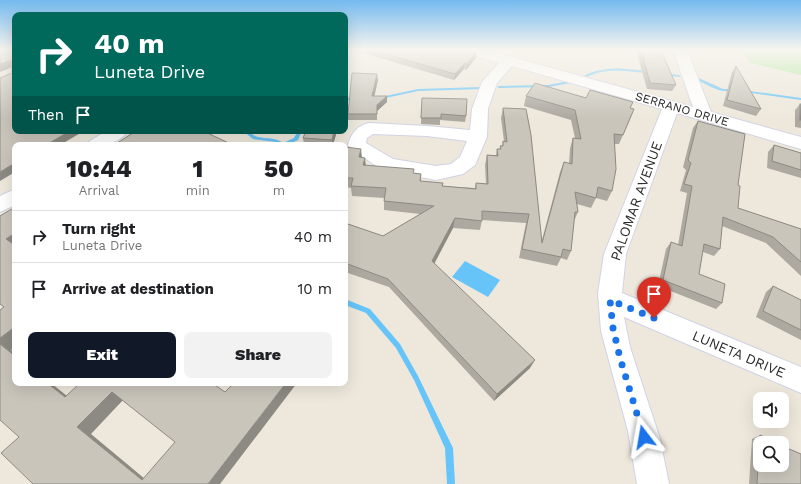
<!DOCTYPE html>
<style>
:root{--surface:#fff;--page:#f2f2f2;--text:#202124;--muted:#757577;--line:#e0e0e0;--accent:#111827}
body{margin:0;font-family:"Work Sans",sans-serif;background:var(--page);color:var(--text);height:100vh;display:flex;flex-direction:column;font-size:15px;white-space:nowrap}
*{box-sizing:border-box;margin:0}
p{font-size:13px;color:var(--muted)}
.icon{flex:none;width:22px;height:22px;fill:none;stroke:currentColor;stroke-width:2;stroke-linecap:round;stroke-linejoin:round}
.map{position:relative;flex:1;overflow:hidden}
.details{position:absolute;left:12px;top:142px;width:336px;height:244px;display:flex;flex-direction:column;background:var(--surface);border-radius:8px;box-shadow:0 4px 16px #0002}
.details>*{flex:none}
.hud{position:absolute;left:12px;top:12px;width:336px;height:122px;border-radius:8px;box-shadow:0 4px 16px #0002;background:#00695c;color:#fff;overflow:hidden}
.buttons{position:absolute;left:753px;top:392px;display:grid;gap:8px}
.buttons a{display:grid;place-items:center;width:36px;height:36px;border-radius:8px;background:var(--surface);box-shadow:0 4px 16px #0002;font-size:20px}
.pin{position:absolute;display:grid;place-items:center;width:34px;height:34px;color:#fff;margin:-41px -17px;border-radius:50% 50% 50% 0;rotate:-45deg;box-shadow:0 0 4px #0007}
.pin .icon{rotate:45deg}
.me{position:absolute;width:44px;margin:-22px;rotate:346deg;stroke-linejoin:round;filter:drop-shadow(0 0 3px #0008)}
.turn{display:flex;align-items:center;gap:14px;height:84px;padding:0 16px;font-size:18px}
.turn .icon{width:52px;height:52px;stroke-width:2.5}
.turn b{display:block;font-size:28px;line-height:34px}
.then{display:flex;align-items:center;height:38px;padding:0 16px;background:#0003;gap:8px;font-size:15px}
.eta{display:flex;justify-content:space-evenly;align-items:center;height:68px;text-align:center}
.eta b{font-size:24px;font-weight:800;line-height:28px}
.button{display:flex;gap:8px;margin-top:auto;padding:8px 16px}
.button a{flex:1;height:46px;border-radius:8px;background:var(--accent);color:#fff;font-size:16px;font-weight:800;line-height:46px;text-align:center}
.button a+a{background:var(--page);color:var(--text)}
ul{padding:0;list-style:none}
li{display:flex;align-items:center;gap:12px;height:52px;padding:0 16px;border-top:1px solid var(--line)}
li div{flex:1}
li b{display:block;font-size:15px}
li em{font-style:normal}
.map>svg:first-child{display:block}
</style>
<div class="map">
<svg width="801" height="484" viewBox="0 0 801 484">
<rect width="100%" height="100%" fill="#eee8dc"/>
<path fill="#a9e994" d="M741,50H801V75L751,63Z"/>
<path fill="#66c4f9" d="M465,261L500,280L488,297L452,277Z"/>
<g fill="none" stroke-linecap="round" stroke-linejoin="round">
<g fill="#66c4f9" fill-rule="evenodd">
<path d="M617,68L649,71L651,72L649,73C633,72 617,69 601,72C596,73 591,75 586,77L584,76C594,70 606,69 617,68Z"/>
<path d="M664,73L679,75L681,76L679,77L665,75H664Z"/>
<path d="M697,78H699L723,89H733L735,90C722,95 708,85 697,80Z"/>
<path d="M575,80H576V82L548,87L499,88L497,87L499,86L548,85Z"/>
<path d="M482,87L484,88L483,89L418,91L381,99L379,98L381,97L418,89Z"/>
<path d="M743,90L801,98V100L744,92L742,91Z"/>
<path d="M345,98H356L358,99L356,100H345Z"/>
<path d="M243,131C250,131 251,135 258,137C266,139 275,137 283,143L294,138L298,131H302L298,140L287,145H279L276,142L253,139Z"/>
<path d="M345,299L370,309L400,344L418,376L453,448L455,484H447L445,448L414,380L396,348L366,313L345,305Z"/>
</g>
<g stroke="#d1d3e5" stroke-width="2">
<g id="minor">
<path d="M464,50H486L693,107L673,50H687L711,112L801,137V149L677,113L626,254L622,293L801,367V393L624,317L630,347L660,439L669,484H637L628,431L601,331L598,293L604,254L662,109L512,66L497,83L488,109L487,137L475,165L463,174L436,180L388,171L381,169L351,149L348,145C351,133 357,126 369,123L427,126L470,130L472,109L482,82L499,63L466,53ZM373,134L427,136L467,141L460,157L451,164L436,166L393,159L366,143L367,138Z"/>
<path d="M106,131H128C118,145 102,145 87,145L90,141Z"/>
<path d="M15,189V205L0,212V196Z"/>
</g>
</g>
<use href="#minor" fill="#fff" fill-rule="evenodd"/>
</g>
<g fill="#ada9a1">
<path d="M353,50H470L476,58L466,70L464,69L454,80Z"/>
<path d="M636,50H661L676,85L672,91L647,89Z"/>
<path d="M736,66L761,109L756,116L723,106L732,72Z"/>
<path d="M378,80L374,96L387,102L377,111V120H348V114Z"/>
<path d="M526,96L586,98L630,108L623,135L619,144H614L612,191L607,201L596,198L591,208L577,204L578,212L574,221L571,251L567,260L561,258L557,266L519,258L526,223L482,220L480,230L453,228L434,263L530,368L494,401L389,287L345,272V223L383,236L420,214L384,210V198L352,196L351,188L345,187V147L362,158L366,166L421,174V181L442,186L475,188L476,183L486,184L485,165L487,155H496L497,149H500V146H502L503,141H504L501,118L503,108L542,240L560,172L564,162L569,164L570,148L573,138H575L571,120L524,106Z"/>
<path d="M422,98L466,116L465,122L440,120V125L421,124Z"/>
<path d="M800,104H801V128L795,127V110Z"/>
<path d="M698,121L738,185V208L801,229V276L766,243L722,226L720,249L714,256L703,252L699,274L722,303L716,309L658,286L666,249L671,242L678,245L687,193L680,191L686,170L683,167L693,128Z"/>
<path d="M306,131H337L333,145L304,144L303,138Z"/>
<path d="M774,145L801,153V178L767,168L768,152Z"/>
<path d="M773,286L801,300V340L756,317L766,292Z"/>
<path d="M760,435L801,484H749L752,439Z"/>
</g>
<g fill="#8d8a83">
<path d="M477,52L476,58L466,70L467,64Z"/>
<path d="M12,60L15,66L0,72V64Z"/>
<path d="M465,63L464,69L454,80L455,74Z"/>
<path d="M377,74L378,80L373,102L372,96Z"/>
<path d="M387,96V102L377,111V120V105Z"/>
<path d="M70,131H84L60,145H46Z"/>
<path d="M334,131H337L333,145H332V140Z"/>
<path d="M361,149L362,158L359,157Z"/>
<path d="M365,158L366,167L363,165Z"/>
<path d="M15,163V172L0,181V172Z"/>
<path d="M455,218L453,228L431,270L432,261Z"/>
<path d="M15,233V248L6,239Z"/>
<path d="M15,327V347L11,350L15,353V356L0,344V338Z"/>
<path d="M535,360L530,368L494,401L497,394Z"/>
<path d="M47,383H51L78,405L65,397Z"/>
<path d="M286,383H297L220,484H208Z"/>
<path d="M112,392L123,400L91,434L151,484L142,480L77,427Z"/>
</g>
<g fill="#c9c5bb" stroke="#8d8a83" fill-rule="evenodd">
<path d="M0,50H15V131H70L46,145H15V163L0,172V78L12,73V60L0,64Z"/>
<path d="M372,50H470L477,52L467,64L465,63L455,74Z"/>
<path d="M641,50H661L676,85L650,83Z"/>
<path d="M736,66L761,109L727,100Z"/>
<path d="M352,73L377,74L372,96H387L377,105V114H348Z"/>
<path d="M535,83L586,98L590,90L633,102L630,108L634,109L623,135L614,134L616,169L612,191L598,187L596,198L575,192L578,212H575L571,251L563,249L561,257L522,249L529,214L482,211V221L455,218L432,261L535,360L497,394L388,279L345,263V223L383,236L434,206L384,201L386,188L351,186L353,178H345V147L361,149L359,157L365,158L363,165L414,169L413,173L421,174L420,181L443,183L442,186L476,189V183L488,184L487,155L498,156L497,149H501L500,146H503V141L507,142L503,108L526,109L531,135L542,243L564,162L572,164L573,138L581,139L575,110L526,96Z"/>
<path d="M422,98L467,99L466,116L441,114V118H421Z"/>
<rect x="800" y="104" width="1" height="16"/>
<path d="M698,121L745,134L738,185L740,186L738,208L801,229V262L773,237L723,217L720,249L704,244L699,274L725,284L722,303L663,280L671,242L682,246L692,186L684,184L691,163L688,160Z"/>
<path d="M136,131H203L233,145H114Z"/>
<path d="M306,131H334L332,140L303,138Z"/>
<path d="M774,145L801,153V170L772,161Z"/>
<path d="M15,207V233L6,239L15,245V327L0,338V310L4,307L0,304V216Z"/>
<path d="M773,286L801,300V330L763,311Z"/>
<path d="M0,344L15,356V383H47L65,397L80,383H212L225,392L234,383H286L208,484H33L1,453L19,437L0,420ZM112,392L175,442L142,480L77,427Z"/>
<path d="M760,435L777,443H760V465H782V446L801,454V484H757Z"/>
</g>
<linearGradient id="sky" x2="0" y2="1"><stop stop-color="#74baef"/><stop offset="0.42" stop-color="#f7f5ef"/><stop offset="1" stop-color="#f7f5ef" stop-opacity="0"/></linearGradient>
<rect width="801" height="118" fill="url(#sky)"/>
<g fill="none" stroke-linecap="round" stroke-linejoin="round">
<path stroke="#1a73e8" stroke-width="7" stroke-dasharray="0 12.6" d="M644,437L620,358L613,328L610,300L654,318"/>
</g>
<g text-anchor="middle" stroke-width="3" stroke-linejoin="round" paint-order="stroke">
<g font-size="12" fill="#2b2b2b" stroke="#fff">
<text transform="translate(682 109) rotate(16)" y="4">SERRANO DRIVE</text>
</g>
<g font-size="14" fill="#2b2b2b" stroke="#fff">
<text transform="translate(636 201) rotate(-70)" y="5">PALOMAR AVENUE</text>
<text transform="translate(739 354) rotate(23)" y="5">LUNETA DRIVE</text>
</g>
</g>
</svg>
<div class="buttons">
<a><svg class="icon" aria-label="sound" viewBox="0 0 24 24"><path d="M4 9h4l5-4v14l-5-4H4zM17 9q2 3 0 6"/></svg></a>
<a><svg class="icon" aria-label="search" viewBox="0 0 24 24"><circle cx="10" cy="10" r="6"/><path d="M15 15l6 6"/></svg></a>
</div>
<div class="pin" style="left:654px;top:318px;background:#d93025"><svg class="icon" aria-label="arrive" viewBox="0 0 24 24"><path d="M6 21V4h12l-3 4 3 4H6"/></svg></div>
<svg class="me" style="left:644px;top:437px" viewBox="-20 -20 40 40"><path d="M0-17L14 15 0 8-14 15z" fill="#1a73e8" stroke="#fff" stroke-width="4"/></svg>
<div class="hud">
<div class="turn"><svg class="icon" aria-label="right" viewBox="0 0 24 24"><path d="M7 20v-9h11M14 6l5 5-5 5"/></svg><div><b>40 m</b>Luneta Drive</div></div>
<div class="then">Then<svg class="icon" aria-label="arrive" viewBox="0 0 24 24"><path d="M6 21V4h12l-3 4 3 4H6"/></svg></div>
</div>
<section class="details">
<div class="eta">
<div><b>10:44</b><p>Arrival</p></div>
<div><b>1</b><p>min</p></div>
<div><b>50</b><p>m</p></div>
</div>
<ul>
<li><svg class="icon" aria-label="right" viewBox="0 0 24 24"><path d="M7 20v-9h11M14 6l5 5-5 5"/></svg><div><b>Turn right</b><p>Luneta Drive</p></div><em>40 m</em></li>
<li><svg class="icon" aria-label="arrive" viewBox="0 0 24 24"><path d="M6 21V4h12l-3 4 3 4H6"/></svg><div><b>Arrive at destination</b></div><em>10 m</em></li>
</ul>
<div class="button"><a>Exit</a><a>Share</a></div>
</section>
</div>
